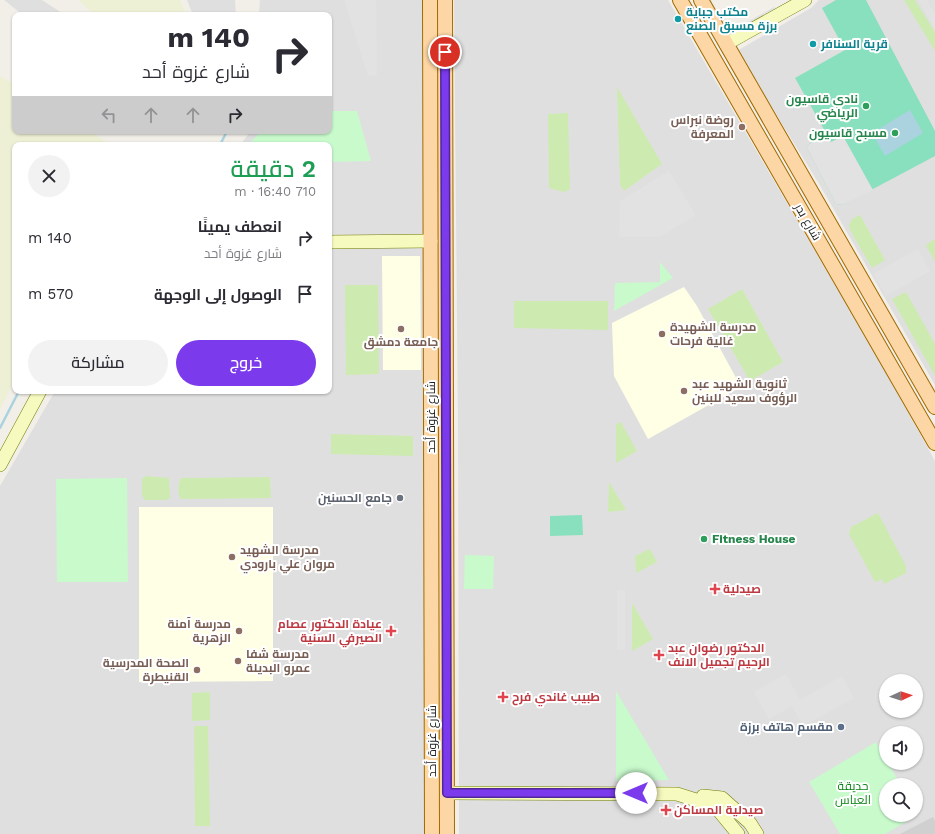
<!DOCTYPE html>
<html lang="ar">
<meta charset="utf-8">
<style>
:root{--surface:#fff;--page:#f2f2f3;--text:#2b2b33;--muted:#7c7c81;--accent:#7c3aed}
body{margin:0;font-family:"Work Sans",Cairo,sans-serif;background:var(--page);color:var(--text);direction:rtl;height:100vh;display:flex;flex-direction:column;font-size:15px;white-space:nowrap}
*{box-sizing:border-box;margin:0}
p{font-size:13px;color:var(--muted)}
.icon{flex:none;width:22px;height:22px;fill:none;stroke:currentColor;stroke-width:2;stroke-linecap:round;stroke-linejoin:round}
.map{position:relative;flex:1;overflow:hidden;direction:ltr}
.details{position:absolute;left:12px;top:142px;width:320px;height:252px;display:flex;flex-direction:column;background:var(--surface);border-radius:8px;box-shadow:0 1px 3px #0004;direction:rtl}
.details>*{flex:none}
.guide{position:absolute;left:12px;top:12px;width:320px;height:122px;border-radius:8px;box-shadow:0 1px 3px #0004;direction:rtl;background:#fff;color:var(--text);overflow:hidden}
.needle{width:26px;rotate:87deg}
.fabs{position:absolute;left:879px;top:674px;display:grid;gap:8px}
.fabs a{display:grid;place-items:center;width:44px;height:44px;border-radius:50%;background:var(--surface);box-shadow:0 1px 3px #0004;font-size:20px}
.pin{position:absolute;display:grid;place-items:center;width:34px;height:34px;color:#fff;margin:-17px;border:2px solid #fff;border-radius:50%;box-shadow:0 1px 4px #0007}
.me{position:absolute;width:44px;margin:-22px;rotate:270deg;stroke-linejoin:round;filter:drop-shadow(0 0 3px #0008)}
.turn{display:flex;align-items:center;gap:14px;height:84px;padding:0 16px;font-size:18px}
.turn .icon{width:52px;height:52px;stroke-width:2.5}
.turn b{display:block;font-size:28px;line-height:34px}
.lanes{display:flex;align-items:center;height:38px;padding:0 16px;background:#0003;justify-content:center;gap:20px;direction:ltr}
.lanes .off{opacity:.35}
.round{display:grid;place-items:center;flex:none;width:42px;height:42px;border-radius:21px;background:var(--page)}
.head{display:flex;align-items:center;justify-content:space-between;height:68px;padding:0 16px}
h1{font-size:24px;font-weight:600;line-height:30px;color:#1e9e55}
.action{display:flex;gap:8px;margin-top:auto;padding:8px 16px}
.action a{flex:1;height:46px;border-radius:24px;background:var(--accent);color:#fff;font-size:16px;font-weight:600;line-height:46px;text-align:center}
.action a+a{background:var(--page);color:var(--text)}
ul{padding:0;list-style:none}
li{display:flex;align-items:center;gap:12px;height:56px;padding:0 16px}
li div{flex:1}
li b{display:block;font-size:15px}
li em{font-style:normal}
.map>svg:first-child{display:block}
</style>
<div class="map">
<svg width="935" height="834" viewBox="0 0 935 834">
<rect width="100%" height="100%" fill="#f2efe9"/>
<g fill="#e0dfdf" fill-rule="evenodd">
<path d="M4,0H42L65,15H23Z"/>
<path d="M187,0H235L236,15H193Z"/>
<path d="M260,0H422L425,834H0V486L55,391H329V145H240L251,131H329V15H259Z"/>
<path d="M454,0H668L879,360L935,461V834H459L458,423ZM886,681H916V711H886ZM886,733H916V763H886ZM886,785H916V815H886Z"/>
<path d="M819,0H935V385L818,182L737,51L811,8Z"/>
</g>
<g fill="#ffffe5">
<path d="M382,256H420L421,370H383Z"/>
<path d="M684,287L697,306L741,387L648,439L614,376L612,323Z"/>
<path d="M139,507H273V681L139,682Z"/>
</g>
<path fill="#d0d0d0" d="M933,817L935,821V834H900Z"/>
<g fill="#eef0d5">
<path d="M78,0H180L185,11L182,15H95Z"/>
<path d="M0,76L15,85V131H89L110,144L15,145V380L0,409Z"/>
</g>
<g fill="#cdebb0">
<path d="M904,0H915L935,32V51Z"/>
<path d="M617,87L662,164L624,191L620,185Z"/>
<path d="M568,113L570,189L564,192L549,188L548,114Z"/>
<path d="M860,215L885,260L872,268L850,230L849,225L852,219Z"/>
<path d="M935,239V262L926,245Z"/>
<path d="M345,285H378L379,374L346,375Z"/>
<path d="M742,289L783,362L750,381L708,309Z"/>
<path d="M906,292L935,344V376L892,299Z"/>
<path d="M514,301H608V330L514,328Z"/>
<path d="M621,422L637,451L616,463V424Z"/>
<path d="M331,434L413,436V456L331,454Z"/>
<path d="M146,476L169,478L170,498L166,500H145L142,496V479Z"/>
<path d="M270,477L271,498L181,499C177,494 178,484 181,478Z"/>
<path d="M609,482L626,510L608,512Z"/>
<path d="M878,513L906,566V573L884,584L882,579L875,582L849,534L851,527Z"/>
<path d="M650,549L657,562L636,573L635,556Z"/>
<path d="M632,603L653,639L632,651Z"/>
<path d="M210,692V720L192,721V693Z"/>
<path d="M194,726H208L210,826H195Z"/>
</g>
<g fill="#c8facc">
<path d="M329,111H357L371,161L329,162V145H248L261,131H329Z"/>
<path d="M660,262L673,278L614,311L615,283L660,282Z"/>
<path d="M127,478L128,582H57L56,479Z"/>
<path d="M465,555L494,556L493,589H464Z"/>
<path d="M616,691L669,780L616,781Z"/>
<path d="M876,742L886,760V763H888L901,785H886V815H913L914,817L885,834H840L809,782Z"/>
</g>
<g fill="#88e0be">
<path d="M836,0H866L935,131V156L843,205L836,204L806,146L826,133L795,78L845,50L822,8Z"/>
<path d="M582,515L583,535L550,536V516Z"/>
</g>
<g fill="#e2e2e2">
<path d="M344,0H376L377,75L368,76Z"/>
<path d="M706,0H711L722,20L737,23L747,22L774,7L776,9L791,0H798L741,29L729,30L722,28Z"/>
<path d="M918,0H927L935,14V30Z"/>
<path d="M827,134L831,142L843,136L873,190L843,205L836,204L806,146Z"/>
<path d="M669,171L696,215L660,237H619L620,201Z"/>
<path d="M918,249L930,271L886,296L873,274Z"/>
<rect x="617" y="590" width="8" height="60"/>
<path d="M786,674L800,700L842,676L854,698L803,726L792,706L769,719L754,692Z"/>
</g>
<path fill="#aad3df" d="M910,110L923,133L885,156L872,133Z"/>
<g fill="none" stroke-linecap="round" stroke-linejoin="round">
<g stroke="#aad3df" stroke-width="2.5">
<path d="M220,145L227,131"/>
<path d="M0,428L19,391"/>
</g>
<g stroke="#707d05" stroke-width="14">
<g id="secondary">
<path d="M726,44L805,0"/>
<path d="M329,242L431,241"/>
<path d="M0,465L40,391"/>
<path d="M447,793L677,794L715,806L738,834"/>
<path d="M703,796L722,798L750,823L757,834"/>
</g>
</g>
<g stroke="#a06b00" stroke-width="16">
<g id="primary">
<path d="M430,0L432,834"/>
<path d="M445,0L447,834"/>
<path d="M680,0L935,443"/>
<path d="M701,0L935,407"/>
</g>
</g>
<use href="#secondary" stroke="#f7fabf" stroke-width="13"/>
<use href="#primary" stroke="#fcd6a4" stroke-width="14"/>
</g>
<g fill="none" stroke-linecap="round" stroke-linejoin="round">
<g stroke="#51269a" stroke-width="10">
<path id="route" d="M445,52L447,793H636"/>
</g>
<use href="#route" stroke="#7c3aed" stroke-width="7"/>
</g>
<g fill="#0f9aa8" stroke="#fff" stroke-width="1.5">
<circle cx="678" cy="19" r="4"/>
<circle cx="813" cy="44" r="4"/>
</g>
<g fill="#2e9e5b" stroke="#fff" stroke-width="1.5">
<circle cx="866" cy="106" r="4"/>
<circle cx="895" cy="133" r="4"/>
<circle cx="704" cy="539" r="4"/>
</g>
<g fill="#8d6e63" stroke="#fff" stroke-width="1.5">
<circle cx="742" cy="127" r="4"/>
<circle cx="401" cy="329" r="4"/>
<circle cx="662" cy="334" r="4"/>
<circle cx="684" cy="391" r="4"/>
<circle cx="232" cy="557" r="4"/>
<circle cx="239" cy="631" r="4"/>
<circle cx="238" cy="661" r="4"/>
<circle cx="197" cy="670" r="4"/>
</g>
<circle fill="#6b7280" stroke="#fff" stroke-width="1.5" cx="400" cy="498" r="4"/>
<g fill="#e0444e" stroke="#fff" stroke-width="1.5">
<path d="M713 583h4v4h4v4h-4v4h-4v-4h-4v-4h4z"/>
<path d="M389 625h4v4h4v4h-4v4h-4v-4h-4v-4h4z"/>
<path d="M657 649h4v4h4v4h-4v4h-4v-4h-4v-4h4z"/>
<path d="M501 691h4v4h4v4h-4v4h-4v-4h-4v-4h4z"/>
<path d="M664 804h4v4h4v4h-4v4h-4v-4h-4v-4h4z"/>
</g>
<circle fill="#5c6f8a" stroke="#fff" stroke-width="1.5" cx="841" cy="727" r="4"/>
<g text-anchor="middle" stroke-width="4" stroke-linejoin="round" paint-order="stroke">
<g font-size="12" font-weight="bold" fill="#0d838f" stroke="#fff" text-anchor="start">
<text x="686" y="16">مكتب جباية<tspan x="686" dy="14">برزة مسبق الصنع</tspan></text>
<text x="821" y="48">قرية السنافر</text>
</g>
<g font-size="12" font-weight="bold" fill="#27864d" stroke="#fff" text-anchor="end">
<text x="858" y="103">نادي قاسيون<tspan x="858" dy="14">الرياضي</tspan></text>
<text x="887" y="137">مسبح قاسيون</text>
<text x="712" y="543" text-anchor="start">Fitness House</text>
</g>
<g font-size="12" font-weight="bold" fill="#785e54" stroke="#fff" text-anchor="start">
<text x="734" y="124" text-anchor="end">روضة نبراس<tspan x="734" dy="14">المعرفة</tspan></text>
<text x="670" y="331">مدرسة الشهيدة<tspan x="670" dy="14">غالية فرحات</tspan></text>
<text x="401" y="346" text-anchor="middle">جامعة دمشق</text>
<text x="692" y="388">ثانوية الشهيد عبد<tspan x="692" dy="14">الرؤوف سعيد للبنين</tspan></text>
<text x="240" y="554">مدرسة الشهيد<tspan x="240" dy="14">مروان علي بارودي</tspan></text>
<text x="231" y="628" text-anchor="end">مدرسة آمنة<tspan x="231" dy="14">الزهرية</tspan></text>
<text x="246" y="658">مدرسة شفا<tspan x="246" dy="14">عمرو البديلة</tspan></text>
<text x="189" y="667" text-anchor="end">الصحة المدرسية<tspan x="189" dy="14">القنيطرة</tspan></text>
</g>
<g font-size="12" fill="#222" stroke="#fff">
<text transform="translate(808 222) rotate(60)" y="4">شارع بدر</text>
<text transform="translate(431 417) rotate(-90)" y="4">شارع غزوة أحد</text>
<text transform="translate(432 741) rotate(-90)" y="4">شارع غزوة أحد</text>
</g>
<g font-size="12" font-weight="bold" fill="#5b616d" stroke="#fff" text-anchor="end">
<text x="392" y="502">جامع الحسنين</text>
</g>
<g font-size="12" font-weight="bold" fill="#be3a42" stroke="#fff" text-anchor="start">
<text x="723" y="593">صيدلية</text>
<text x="382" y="628" text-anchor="end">عيادة الدكتور عصام<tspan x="382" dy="14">الصيرفي السنية</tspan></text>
<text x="668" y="652">الدكتور رضوان عبد<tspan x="668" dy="14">الرحيم تجميل الانف</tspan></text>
<text x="512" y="701">طبيب غاندي فرح</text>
<text x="674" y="814">صيدلية المساكن</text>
</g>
<g font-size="12" font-weight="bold" fill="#4e5e75" stroke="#fff" text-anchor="end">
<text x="833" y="731">مقسم هاتف برزة</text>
</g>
<g font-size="12" fill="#0c8416" stroke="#fff">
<text x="853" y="790">حديقة<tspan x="853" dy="14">العباس</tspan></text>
</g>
</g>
</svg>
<div class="fabs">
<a><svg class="needle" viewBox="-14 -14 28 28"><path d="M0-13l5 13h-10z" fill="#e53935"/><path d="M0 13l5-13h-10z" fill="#7c7c81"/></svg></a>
<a><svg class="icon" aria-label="sound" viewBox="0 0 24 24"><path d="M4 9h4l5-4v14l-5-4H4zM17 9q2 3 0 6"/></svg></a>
<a><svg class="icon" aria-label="search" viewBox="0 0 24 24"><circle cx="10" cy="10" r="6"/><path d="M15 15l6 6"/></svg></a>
</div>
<div class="pin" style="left:445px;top:52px;background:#d93025"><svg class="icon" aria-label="arrive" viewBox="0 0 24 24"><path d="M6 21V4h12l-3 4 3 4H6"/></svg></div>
<svg class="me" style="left:636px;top:793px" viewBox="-20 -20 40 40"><circle r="19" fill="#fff"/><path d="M0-13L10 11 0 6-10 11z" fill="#7c3aed"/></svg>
<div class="guide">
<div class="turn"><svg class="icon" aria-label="right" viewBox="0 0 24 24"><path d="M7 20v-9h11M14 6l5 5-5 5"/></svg><div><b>140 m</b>شارع غزوة أحد</div></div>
<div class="lanes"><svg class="icon off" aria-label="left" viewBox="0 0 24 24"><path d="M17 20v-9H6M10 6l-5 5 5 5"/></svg><svg class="icon off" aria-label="ahead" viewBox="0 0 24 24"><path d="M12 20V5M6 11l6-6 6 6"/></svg><svg class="icon off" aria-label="ahead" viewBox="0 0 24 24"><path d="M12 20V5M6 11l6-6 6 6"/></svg><svg class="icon" aria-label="right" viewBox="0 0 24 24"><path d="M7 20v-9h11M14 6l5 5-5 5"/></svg></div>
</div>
<section class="details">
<div class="head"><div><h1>2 دقيقة</h1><p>710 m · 16:40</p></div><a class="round"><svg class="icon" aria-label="close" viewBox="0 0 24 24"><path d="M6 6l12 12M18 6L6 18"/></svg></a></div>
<ul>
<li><svg class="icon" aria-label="right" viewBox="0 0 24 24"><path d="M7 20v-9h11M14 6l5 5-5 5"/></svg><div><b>انعطف يمينًا</b><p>شارع غزوة أحد</p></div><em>140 m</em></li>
<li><svg class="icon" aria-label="arrive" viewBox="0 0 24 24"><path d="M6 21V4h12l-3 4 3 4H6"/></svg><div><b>الوصول إلى الوجهة</b></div><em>570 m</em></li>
</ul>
<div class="action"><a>خروج</a><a>مشاركة</a></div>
</section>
</div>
